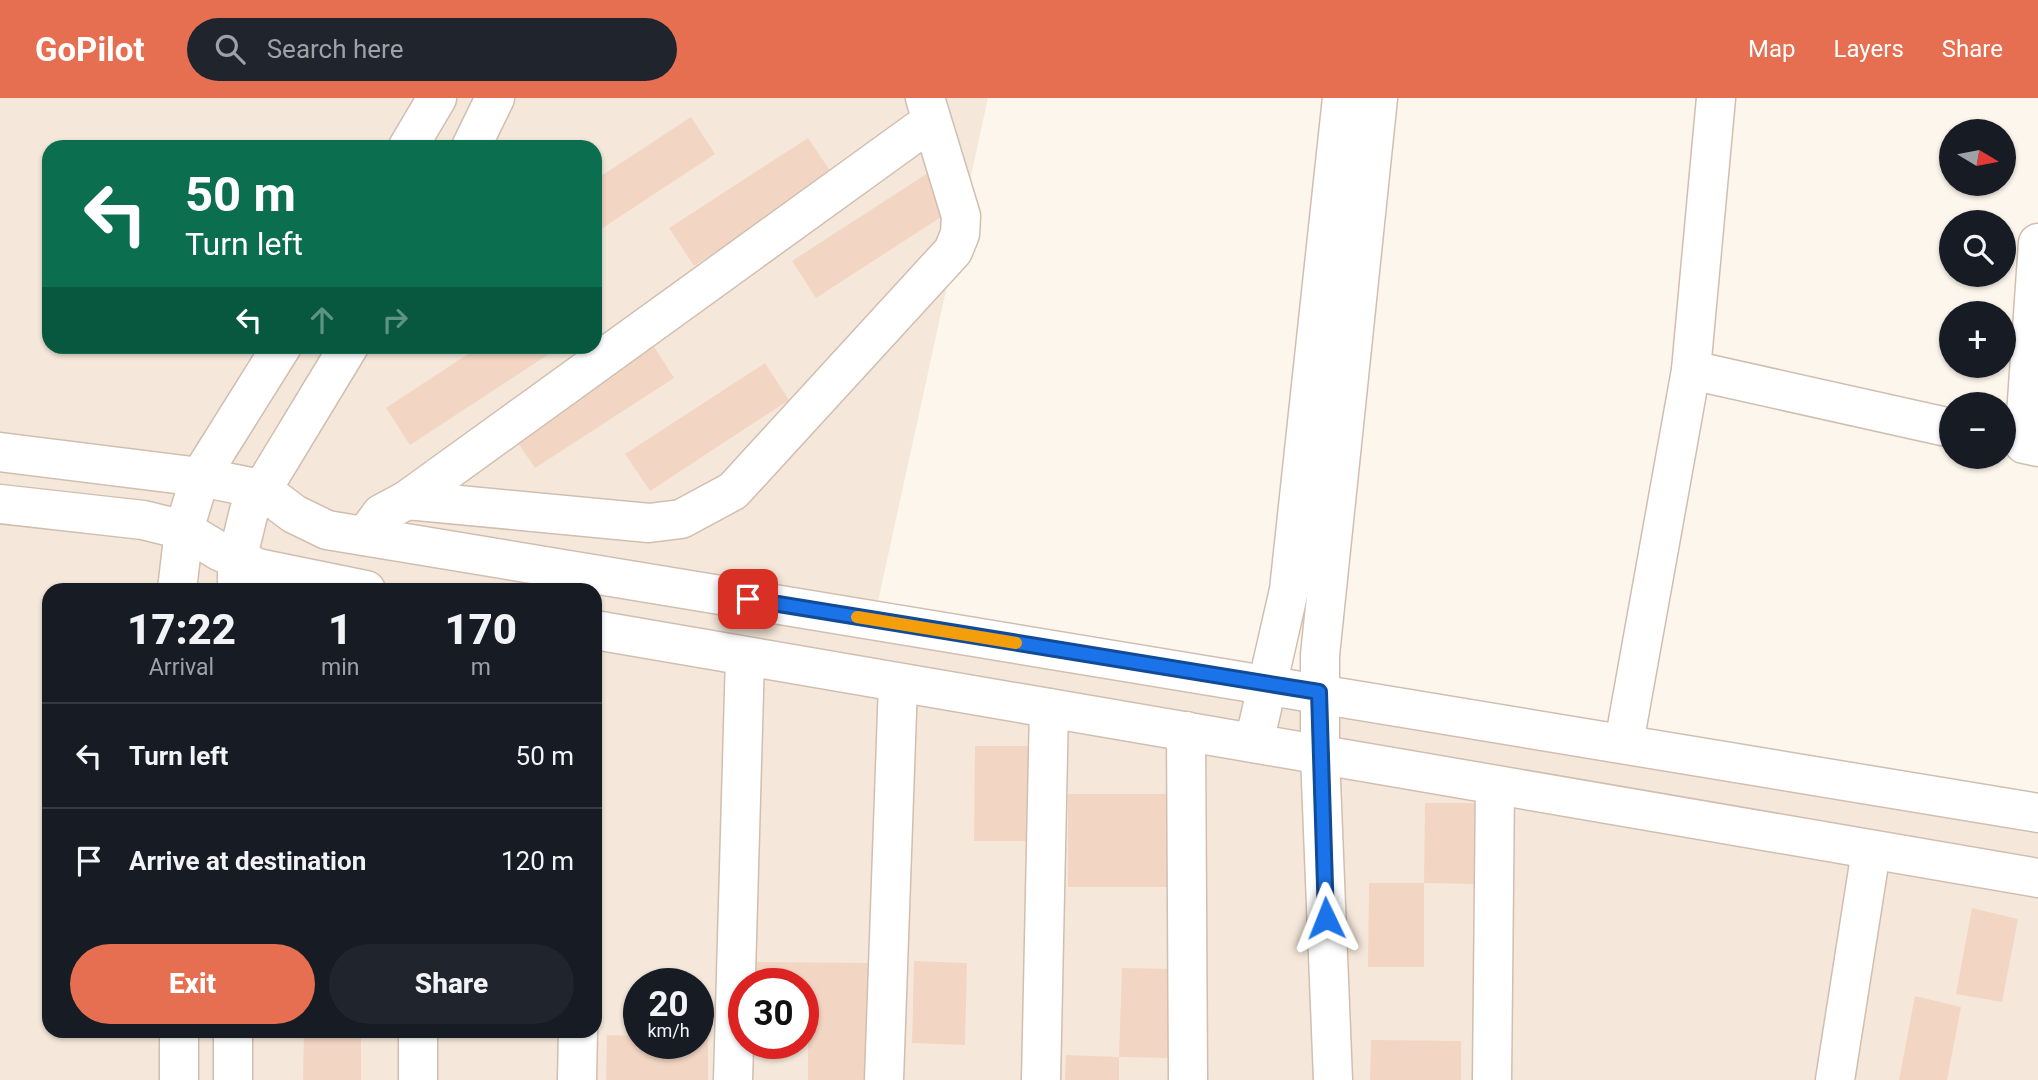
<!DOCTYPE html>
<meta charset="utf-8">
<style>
:root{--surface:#171b24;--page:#20242c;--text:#f1f3f6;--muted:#9ea1a6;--line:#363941;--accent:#e76f51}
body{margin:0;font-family:Roboto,sans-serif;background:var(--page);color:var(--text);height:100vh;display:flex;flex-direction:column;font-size:26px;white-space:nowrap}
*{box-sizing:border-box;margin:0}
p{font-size:23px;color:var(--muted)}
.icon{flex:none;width:38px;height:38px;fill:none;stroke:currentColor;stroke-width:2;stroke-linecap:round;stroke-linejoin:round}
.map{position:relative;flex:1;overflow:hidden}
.side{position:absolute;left:42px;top:485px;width:560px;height:455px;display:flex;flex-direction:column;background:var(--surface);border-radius:21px;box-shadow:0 2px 5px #0004}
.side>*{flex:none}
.top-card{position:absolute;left:42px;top:42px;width:560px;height:214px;border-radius:21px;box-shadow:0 2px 5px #0004;background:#0b6e4f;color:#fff;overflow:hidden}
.needle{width:46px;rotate:100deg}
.tools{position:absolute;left:1939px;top:21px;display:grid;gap:14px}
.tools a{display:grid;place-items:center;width:77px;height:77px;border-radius:50%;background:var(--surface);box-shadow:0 2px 5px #0004;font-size:35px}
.speed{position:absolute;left:623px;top:870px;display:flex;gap:14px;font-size:35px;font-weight:700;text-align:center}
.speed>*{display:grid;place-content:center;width:91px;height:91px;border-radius:50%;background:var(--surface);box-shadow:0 2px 5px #0004;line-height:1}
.speed small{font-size:18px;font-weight:400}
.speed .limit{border:10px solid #d22;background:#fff;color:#111}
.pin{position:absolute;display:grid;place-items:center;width:60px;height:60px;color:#fff;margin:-30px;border-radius:14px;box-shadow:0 4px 10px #0006}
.me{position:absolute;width:77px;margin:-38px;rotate:358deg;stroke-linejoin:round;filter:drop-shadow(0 0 5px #0008)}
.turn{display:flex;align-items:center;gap:24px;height:147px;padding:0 28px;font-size:32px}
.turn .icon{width:91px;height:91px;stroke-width:2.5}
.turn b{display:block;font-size:49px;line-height:60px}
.lanes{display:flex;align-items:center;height:66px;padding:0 28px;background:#0003;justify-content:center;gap:35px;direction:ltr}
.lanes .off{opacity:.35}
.eta{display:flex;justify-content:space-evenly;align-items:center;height:119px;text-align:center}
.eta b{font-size:42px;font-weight:800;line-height:49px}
.primary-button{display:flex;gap:14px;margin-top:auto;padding:14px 28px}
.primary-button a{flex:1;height:80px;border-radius:42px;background:var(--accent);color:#fff;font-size:28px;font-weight:800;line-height:80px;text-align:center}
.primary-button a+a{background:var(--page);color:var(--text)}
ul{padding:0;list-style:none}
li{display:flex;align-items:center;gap:21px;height:105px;padding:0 28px;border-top:2px solid var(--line)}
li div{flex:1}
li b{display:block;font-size:26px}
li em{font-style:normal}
header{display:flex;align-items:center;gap:42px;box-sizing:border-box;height:98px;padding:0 35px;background:var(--accent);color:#fff}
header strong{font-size:33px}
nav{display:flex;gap:38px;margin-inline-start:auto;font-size:24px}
.search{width:490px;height:63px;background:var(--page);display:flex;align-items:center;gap:18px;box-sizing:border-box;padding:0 24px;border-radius:38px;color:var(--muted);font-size:26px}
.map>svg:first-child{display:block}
</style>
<header>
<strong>GoPilot</strong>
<div class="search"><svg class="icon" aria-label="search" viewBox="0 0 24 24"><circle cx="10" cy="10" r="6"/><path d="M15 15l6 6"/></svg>Search here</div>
<nav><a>Map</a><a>Layers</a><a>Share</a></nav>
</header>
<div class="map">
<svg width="2038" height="982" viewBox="0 0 2038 982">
<rect width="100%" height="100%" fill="#fdf6ec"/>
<path fill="#f5e8da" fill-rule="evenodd" d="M0,0H988L872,531L2038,736V982H0ZM49,49H595V248H49ZM49,492H595V933H49ZM639,886H698V945H639ZM744,886H803V945H744Z"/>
<g fill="#f3d5c3">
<path d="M691,19L715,56L595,135V82Z"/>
<path d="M808,40L833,77L694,168L669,130Z"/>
<path d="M931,73L955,110L816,200L792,163Z"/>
<path d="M650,242L674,280L535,370L510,333Z"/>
<path d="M480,248H544L549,256L410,347L386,310Z"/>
<path d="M765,265L789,302L650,393L625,356Z"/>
<path d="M975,648H1034V743H974Z"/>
<path d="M1068,696H1175L1174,789H1068Z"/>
<path d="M1425,705H1476L1475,786L1424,785Z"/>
<path d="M1369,785H1424V869H1368Z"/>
<path d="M1972,810L2018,821L2002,904L1956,896Z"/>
<path d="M914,863L967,865L965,947L912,945Z"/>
<path d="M752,864L869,865V982H808V944H803V886H752Z"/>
<path d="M1122,870L1172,871L1169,960L1119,959Z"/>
<path d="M1915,898L1961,909L1947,982H1899Z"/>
<path d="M304,933H361V982H303Z"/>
<path d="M454,933H508V938L454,937Z"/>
<path d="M607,937L639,938V945H698V938H708V982H606Z"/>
<path d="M1371,942L1461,943V982H1370Z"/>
<path d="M1066,957L1119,959V982H1065Z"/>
</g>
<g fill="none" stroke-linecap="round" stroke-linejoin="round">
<g stroke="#d1beb0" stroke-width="41">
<g id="minor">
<path d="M408,49L437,0"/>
<path d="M471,49L495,0"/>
<path d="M2038,145L2024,346L2038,349"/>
<path d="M1691,272L1951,330"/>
<path d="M0,354L200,379L261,391L294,416L327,432L2038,715"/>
<path d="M407,402L930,24"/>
<path d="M0,406L143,422L184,432L219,453L258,470L366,492"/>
<path d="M365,438L381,416L407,402L649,425L681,421L733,393L953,153L960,136L961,118L925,0"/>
<path d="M177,492L184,432L200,379L282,248"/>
<path d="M237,492V462L249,413L349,248"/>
<path d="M595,532L2038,780"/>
<path d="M1186,633L1188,982"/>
<path d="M1254,645L1289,492L1342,0"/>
<path d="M1624,645L1691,272L1716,0"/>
<path d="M418,933V982"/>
<path d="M179,982V933"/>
<path d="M233,982V933"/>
<path d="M577,982L578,933"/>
<path d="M733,982L745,559"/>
<path d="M884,982L898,585"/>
<path d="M1041,982L1049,610"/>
<path d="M1333,982L1320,658V557L1378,0"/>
<path d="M1492,982L1495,688"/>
<path d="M1835,982L1871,753"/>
</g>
</g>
<use href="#minor" stroke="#fff" stroke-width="38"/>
</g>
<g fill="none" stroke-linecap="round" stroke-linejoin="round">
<g stroke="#114b97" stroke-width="18">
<path id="route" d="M748,501L1319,594L1326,820"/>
</g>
<use href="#route" stroke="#1a73e8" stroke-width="12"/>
<path stroke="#f59e0b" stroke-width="12" d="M857,519L1016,545"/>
</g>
</svg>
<div class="tools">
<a><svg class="needle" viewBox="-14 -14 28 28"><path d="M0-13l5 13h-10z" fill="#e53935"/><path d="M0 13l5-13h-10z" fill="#9ea1a6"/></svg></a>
<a><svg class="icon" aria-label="search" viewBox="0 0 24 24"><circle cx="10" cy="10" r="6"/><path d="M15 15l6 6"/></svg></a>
<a>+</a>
<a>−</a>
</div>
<div class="speed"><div>20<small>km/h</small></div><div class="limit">30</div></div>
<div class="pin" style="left:748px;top:501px;background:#d93025"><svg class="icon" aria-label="arrive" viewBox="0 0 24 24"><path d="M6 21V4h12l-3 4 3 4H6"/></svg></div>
<svg class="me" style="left:1326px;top:820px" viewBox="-20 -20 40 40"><path d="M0-17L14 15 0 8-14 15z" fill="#1a73e8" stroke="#fff" stroke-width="4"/></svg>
<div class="top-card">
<div class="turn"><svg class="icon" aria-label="left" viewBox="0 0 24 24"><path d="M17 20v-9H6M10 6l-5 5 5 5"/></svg><div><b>50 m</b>Turn left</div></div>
<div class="lanes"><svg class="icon" aria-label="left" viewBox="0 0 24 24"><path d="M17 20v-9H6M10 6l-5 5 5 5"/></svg><svg class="icon off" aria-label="ahead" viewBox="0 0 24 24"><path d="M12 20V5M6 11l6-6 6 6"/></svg><svg class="icon off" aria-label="right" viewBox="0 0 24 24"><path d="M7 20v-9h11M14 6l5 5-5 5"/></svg></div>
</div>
<section class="side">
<div class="eta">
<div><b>17:22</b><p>Arrival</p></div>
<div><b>1</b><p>min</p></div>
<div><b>170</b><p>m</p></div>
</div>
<ul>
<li><svg class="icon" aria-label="left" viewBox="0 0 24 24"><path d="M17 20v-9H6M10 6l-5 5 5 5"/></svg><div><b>Turn left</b></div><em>50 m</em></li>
<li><svg class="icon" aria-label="arrive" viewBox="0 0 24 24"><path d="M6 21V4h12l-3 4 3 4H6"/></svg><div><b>Arrive at destination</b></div><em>120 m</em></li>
</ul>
<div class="primary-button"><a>Exit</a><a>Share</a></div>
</section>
</div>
